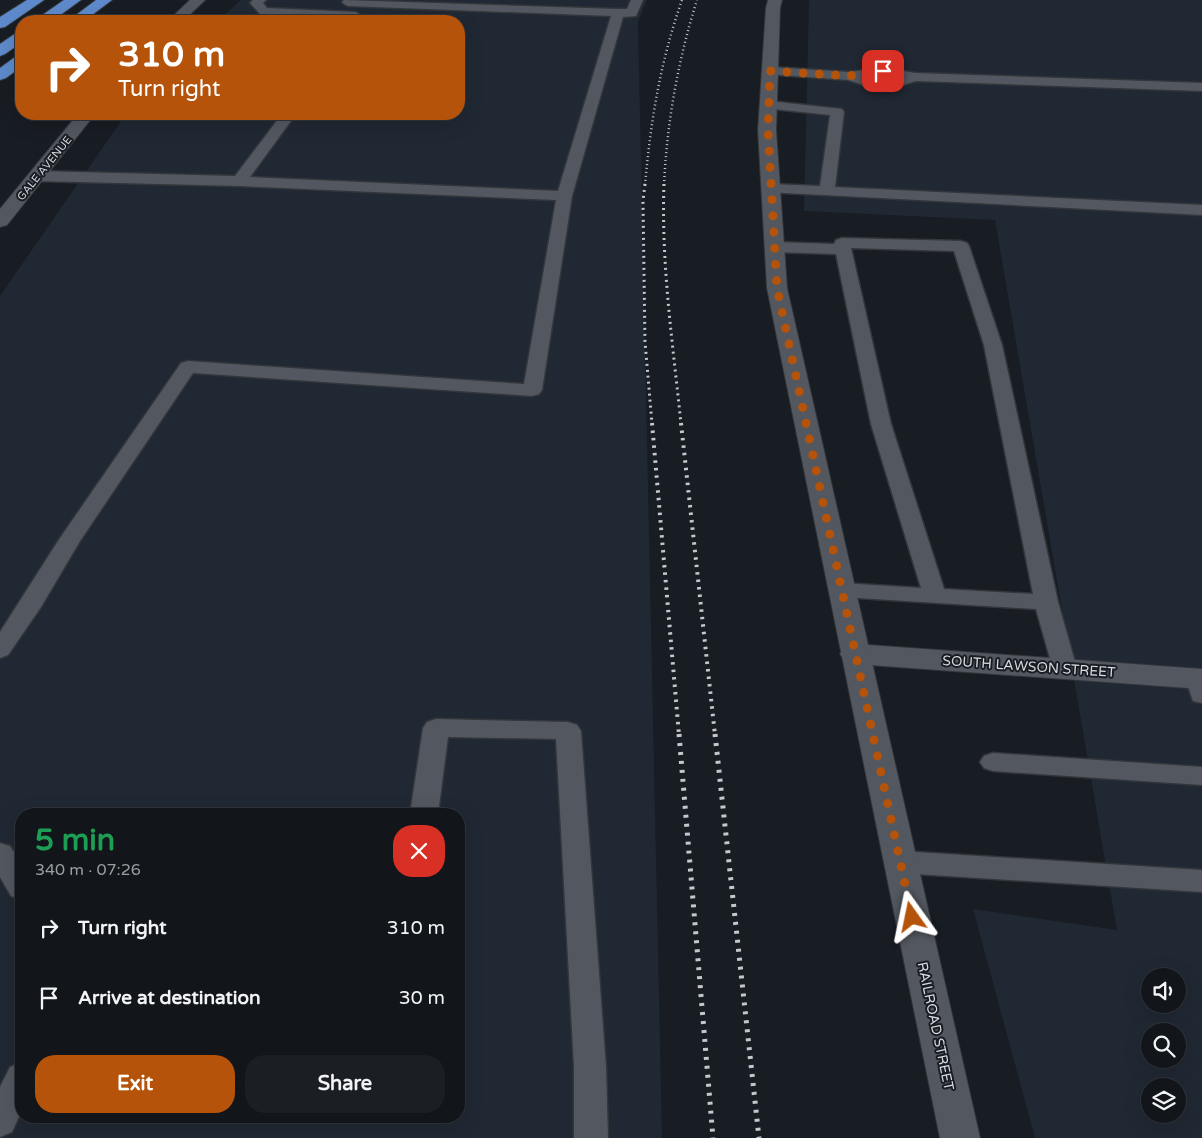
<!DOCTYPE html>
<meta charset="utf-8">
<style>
:root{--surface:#12151a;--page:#1b1e23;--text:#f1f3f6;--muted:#9c9fa2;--line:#313439;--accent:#b45309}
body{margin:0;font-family:"Varela Round",sans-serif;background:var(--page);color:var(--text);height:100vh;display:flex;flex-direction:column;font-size:19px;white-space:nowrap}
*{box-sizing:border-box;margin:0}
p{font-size:16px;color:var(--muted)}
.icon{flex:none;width:28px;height:28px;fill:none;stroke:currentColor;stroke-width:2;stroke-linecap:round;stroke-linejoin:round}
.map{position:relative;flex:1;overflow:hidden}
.side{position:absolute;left:15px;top:808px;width:450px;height:315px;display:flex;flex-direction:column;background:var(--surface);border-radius:20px;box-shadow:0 5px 20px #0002,0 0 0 1px var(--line)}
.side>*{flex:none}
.top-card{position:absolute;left:15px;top:15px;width:450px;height:105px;border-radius:20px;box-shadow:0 5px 20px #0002,0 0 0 1px var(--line);background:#b45309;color:#fff;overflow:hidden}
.controls{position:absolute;left:1141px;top:968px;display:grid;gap:10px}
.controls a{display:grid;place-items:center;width:45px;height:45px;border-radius:50%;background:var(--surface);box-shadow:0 5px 20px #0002,0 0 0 1px var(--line);font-size:25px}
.pin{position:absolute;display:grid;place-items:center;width:42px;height:42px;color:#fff;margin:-21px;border-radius:10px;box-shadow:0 2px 8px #0006}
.me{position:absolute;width:55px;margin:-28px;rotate:348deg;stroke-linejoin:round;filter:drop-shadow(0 0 4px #0008)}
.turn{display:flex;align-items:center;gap:18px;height:105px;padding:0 20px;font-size:22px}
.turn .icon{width:65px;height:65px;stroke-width:2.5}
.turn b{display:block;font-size:35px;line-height:42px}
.round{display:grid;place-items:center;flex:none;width:52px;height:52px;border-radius:20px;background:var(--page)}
.headline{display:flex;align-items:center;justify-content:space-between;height:85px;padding:0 20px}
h1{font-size:30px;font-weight:800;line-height:38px;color:#1e9e55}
.button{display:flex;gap:10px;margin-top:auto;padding:10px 20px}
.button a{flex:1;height:58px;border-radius:20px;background:var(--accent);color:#fff;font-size:20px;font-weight:800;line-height:58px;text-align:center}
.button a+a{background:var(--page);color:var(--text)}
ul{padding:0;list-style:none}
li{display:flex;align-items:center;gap:15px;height:70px;padding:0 20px}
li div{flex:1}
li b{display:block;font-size:19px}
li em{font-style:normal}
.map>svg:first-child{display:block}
</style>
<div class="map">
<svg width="1202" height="1138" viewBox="0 0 1202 1138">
<rect width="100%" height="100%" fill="#181c23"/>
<g fill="#202833" fill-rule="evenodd">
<path d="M241,0H647L638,22L662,1138H0V296L126,114H459V21H217ZM21,814H459V1116H21Z"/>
<path d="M809,0H1202V1138H1035L973,909L1117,930L995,220L804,211ZM1150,976H1178V1004H1150ZM1150,1031H1178V1059H1150ZM1150,1086H1178V1114H1150Z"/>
</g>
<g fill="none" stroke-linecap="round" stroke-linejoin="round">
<g stroke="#33363a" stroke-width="3">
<g id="service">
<path d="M266,0L263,3L267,8L356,12L362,16L356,20L264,15L260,14L250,3L253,0Z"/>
<path d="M344,0L618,9H627L631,0H643L636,16L623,17L572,196L542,390L539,394L532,396L193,373L80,541L41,607L8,655L0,658V632L58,541L181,363L188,361L524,384L556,200L239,186L37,181L32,179L29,176L32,173L37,171L235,176L282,114H296L250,177L558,191L611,16L348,6L344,4L342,2Z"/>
<path d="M770,67L850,72L882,67L915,73L1202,83V91L916,81L897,87L863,85L848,80L765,74L763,71ZM882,75L901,77L896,79L863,77Z"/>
<path d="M769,101L842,109L844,112L835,187L1202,205V215L766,192L763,189L766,186L771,184L820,186L830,115L764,108L762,105L764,102Z"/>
<path d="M842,238L961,241L967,243L969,246L1002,345L1058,602L1077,669L1074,675L1065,677L1056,675L1053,669L1036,609L842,597L834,595L831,590L834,585L842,583L921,588L871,424L836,254L774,252L768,250L766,247L768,244L774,242L834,244L836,240ZM851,248L954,251L984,345L1033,594L944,589L891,424Z"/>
<path d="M1197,670L1202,671V703L1193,701L1185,678L1188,672Z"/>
<path d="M436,719L568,722L577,725L581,731L606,1067L608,1138H574V1067L556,739L448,737L438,814H410L423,728L427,722Z"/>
<path d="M993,753L1202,767V785L993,771L984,768L980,762L984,756Z"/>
<path d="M0,843L10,846L21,864V899L11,896L0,877Z"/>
<path d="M900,851L1202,870V892L900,873L890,869L886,862L890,855Z"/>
<path d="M21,1063V1112L12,1132L0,1137V1087L10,1067Z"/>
</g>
</g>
<g stroke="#33363a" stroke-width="2">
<path id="minor" d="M855,644L1202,669V689L855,664L845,661L840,654L845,647Z"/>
</g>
<g stroke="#33363a" stroke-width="2">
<path id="tertiary" d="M768,0H782L780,8L776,130L787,288L980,1138H940L767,288L758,130L766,8Z"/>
</g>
<g stroke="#33363a" stroke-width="2">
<g id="secondary">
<path d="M190,0H205L183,21H168Z"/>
<path d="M78,114H95L7,225L0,227V209Z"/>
</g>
</g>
<g stroke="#33363a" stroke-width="2">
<g id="motorway">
<path d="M27,0H44L5,27L0,28V17Z"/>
<path d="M64,0H81L52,21H36L38,18Z"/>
<path d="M96,0H112L84,21H68Z"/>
<path d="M21,32V43L5,54L0,56V44L16,33Z"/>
<path d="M21,55V67L6,78L0,80V68L15,57Z"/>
</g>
</g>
<use href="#service" fill="#535860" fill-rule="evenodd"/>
<use href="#minor" fill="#535860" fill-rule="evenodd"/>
<use href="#tertiary" fill="#535860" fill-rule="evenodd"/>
<use href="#secondary" fill="#535860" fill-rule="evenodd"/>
<use href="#motorway" fill="#5e8acb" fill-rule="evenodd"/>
<g stroke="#c4c7cb" stroke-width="2.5" stroke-dasharray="1 3" stroke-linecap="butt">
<path d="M645,185C651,119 660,63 682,0"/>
<path d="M664,185C667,122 678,60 697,0"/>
</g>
<g stroke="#c4c7cb" stroke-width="3" stroke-dasharray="2 4" stroke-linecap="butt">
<path d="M645,184L643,201L645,341L652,424"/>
<path d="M664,184C661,264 673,345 681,424"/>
</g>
<g stroke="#c4c7cb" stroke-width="4" stroke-dasharray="2.5 5" stroke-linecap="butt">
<path d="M652,423L679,735"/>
<path d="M681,423L715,735"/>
</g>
<g stroke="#c4c7cb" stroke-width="5" stroke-dasharray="3 6" stroke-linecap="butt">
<path d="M679,734L713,1138"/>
<path d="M715,734L759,1138"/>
</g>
</g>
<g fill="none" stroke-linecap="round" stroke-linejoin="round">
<path stroke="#b45309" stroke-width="9" stroke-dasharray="0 16.2" d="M883,71L868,70L850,76L770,71L768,130L777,288L912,917"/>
</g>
<g text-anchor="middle" stroke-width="4" stroke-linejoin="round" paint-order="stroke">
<g font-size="11" fill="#d8dbdf" stroke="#181c23">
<text transform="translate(44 168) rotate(-51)" y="4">GALE AVENUE</text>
</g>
<g font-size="14" fill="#d8dbdf" stroke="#181c23">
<text transform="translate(1029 666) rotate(4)" y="5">SOUTH LAWSON STREET</text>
<text transform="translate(936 1026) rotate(78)" y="5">RAILROAD STREET</text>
</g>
</g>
</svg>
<div class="controls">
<a><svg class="icon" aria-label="sound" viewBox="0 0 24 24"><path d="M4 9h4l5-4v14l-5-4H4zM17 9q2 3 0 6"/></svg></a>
<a><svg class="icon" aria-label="search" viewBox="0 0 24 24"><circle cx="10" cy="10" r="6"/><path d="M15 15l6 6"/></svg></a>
<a><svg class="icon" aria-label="layers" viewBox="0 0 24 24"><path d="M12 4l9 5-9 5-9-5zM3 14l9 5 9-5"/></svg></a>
</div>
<div class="pin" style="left:883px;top:71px;background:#d93025"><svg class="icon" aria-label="arrive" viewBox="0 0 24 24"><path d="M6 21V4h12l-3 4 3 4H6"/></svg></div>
<svg class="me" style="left:912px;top:917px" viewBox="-20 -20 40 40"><path d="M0-17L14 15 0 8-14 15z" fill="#b45309" stroke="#fff" stroke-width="4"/></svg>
<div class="top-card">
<div class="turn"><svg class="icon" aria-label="right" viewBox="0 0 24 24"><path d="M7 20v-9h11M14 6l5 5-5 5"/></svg><div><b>310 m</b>Turn right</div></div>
</div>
<section class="side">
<div class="headline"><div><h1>5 min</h1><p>340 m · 07:26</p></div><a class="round" style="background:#d93025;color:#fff"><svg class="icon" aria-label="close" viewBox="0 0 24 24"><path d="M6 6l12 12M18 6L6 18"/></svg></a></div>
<ul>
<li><svg class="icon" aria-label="right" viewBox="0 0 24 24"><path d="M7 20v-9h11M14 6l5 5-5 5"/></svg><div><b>Turn right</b></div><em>310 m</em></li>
<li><svg class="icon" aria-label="arrive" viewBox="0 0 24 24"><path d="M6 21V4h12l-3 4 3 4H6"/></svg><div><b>Arrive at destination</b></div><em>30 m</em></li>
</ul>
<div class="button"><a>Exit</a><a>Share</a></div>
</section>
</div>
